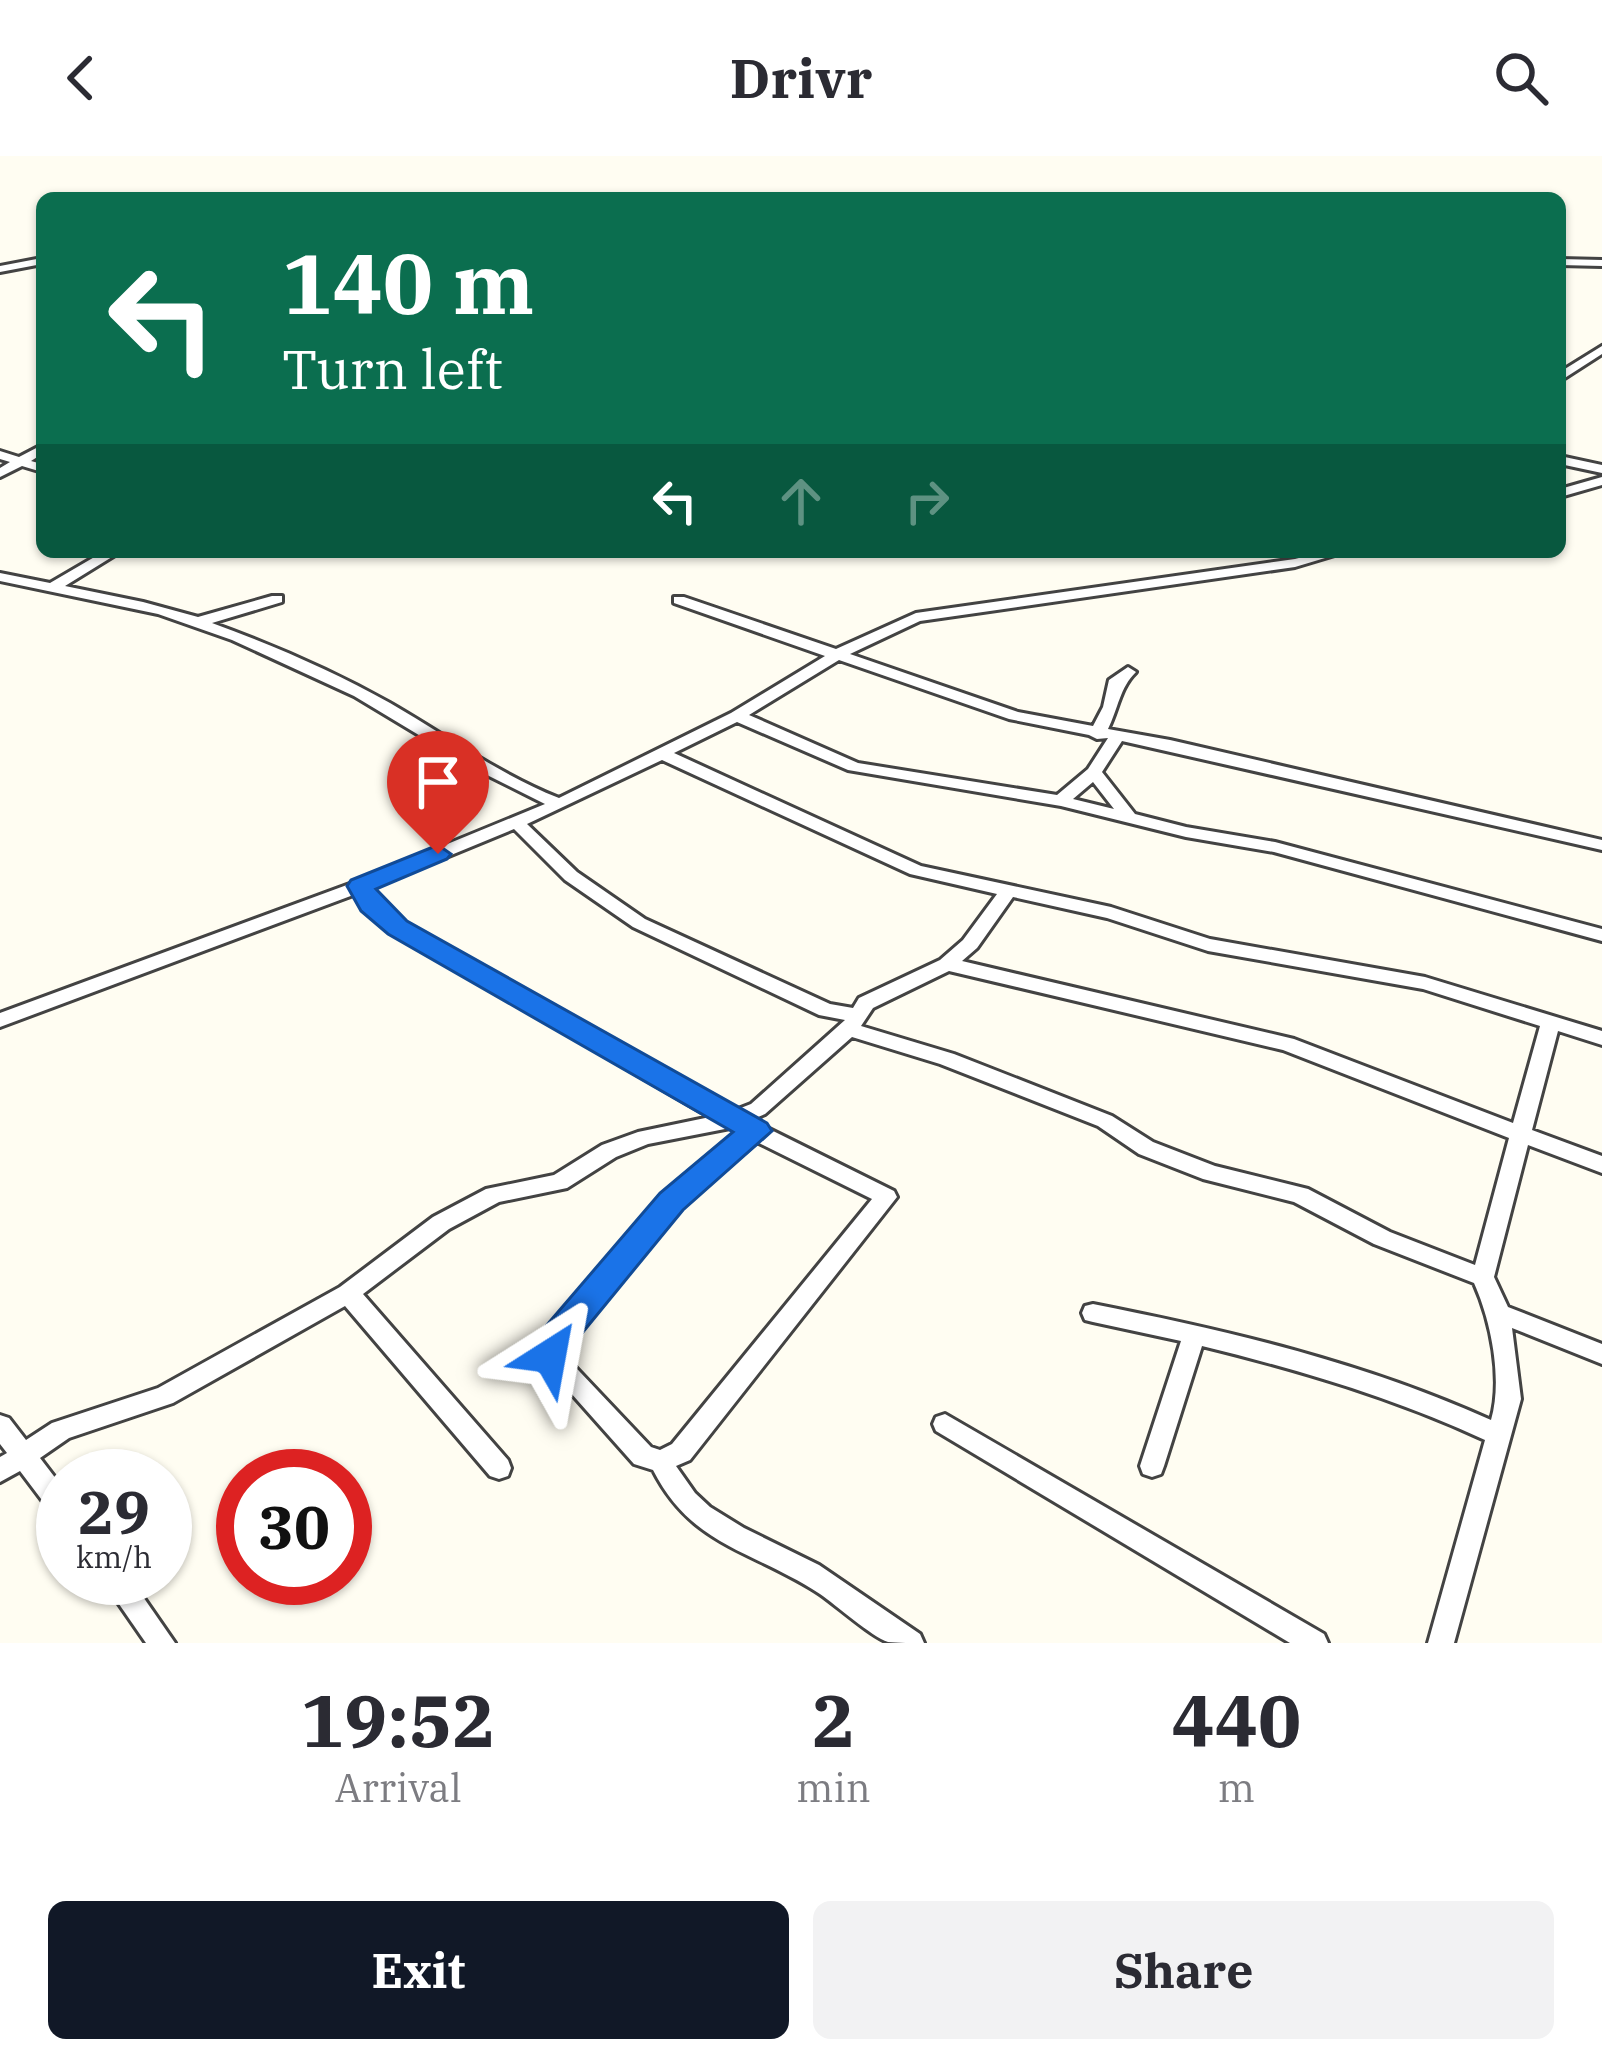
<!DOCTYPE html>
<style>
:root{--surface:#fff;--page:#f2f2f3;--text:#2b2b33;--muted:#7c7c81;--accent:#111827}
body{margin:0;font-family:"IBM Plex Serif",serif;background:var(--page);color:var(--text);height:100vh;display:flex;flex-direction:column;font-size:45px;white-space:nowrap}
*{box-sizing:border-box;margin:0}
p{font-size:39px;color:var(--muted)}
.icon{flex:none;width:66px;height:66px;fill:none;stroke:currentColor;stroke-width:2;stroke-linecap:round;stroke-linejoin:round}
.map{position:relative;height:1487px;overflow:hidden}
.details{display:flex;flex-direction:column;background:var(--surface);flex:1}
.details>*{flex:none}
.top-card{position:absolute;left:36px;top:36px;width:1530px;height:366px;border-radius:18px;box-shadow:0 3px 9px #0004;background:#0b6e4f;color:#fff;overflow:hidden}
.speed{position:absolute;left:36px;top:1293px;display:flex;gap:24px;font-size:60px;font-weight:700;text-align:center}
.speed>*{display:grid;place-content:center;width:156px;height:156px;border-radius:50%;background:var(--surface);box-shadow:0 3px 9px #0004;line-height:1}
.speed small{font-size:30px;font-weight:400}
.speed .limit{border:18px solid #d22;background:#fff;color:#111}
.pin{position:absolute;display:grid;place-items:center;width:102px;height:102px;color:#fff;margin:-123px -51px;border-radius:50% 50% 50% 0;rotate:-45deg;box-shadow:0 0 12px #0007}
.pin .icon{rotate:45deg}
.me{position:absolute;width:132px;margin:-66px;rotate:34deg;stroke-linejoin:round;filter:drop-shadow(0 0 9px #0008)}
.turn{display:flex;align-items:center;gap:42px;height:252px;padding:0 48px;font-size:54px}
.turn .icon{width:156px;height:156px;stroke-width:2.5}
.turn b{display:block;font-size:84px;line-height:102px}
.lanes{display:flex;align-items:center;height:114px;padding:0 48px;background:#0003;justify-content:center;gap:60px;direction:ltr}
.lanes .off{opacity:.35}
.eta{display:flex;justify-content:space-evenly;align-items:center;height:204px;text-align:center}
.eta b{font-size:72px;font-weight:700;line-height:84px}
.primary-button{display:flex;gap:24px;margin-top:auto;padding:24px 48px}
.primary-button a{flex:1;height:138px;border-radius:18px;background:var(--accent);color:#fff;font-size:48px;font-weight:700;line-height:138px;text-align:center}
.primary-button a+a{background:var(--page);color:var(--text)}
header{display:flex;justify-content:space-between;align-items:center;height:156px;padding:0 48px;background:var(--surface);font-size:54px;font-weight:700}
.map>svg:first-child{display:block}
</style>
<header><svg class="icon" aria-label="back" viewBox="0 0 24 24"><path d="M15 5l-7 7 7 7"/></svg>Drivr<svg class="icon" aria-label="search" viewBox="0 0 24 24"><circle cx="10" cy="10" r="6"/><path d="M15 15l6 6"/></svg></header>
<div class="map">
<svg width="1602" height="1487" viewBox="0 0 1602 1487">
<rect width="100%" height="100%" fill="#fffdf2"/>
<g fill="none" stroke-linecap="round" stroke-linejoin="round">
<g stroke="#434343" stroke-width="6">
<g id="minor">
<path d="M42,102V108L0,116V110Z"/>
<path d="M1560,103L1602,104V110L1560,109Z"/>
<path d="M1602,190V198L1560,225V216Z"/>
<path d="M42,289V298L31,305L42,308V316L22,310L0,321V312L10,306L0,303V295L19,301Z"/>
<path d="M1560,300L1602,309V317L1560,308Z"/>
<path d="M1602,321V329L1560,341V333Z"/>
<path d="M103,396H120L65,430L143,446L198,461L272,440H282V446L212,467C273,489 333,515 390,547C446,579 498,618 559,642L731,557L825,500L674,447V441H684L836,493L916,457L1295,403L1322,396H1345L1295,411L920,465L850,498L1018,556L1093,570L1103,551L1109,524L1128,511L1136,516C1120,531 1118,553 1108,573L1170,584L1602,684V694L1122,585L1102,616L1135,658L1186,671L1275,686L1602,773V785L1274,696L1186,681L1061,650L848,614L737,566L674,597L921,710L1111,751L1210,783L1425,821L1602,875V889L1558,875L1532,974L1602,1000V1017L1528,989L1494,1121L1508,1151L1602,1188V1208L1512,1172L1521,1243L1454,1487H1428L1485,1284C1394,1242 1300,1214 1202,1190L1164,1310L1161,1318L1152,1321L1143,1318L1140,1310L1181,1185L1093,1166L1085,1164L1082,1157L1085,1150L1093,1148C1229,1175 1363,1206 1491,1264C1503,1223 1491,1165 1474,1127L1374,1088L1294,1046L1203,1023L1139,998L1098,970L940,908L852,881L765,958L751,964L894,1035L897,1041L690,1304L676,1310L695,1337L710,1351L744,1372L819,1409L920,1478L924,1487C914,1487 897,1487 888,1486C872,1481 836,1449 820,1438C753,1394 692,1391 653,1314L634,1308L538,1200L545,1180L663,1040L740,977L730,972L648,988L616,1001L567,1032L499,1046L449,1073L363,1138L508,1304L511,1312L508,1320L499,1323L490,1320L345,1150L173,1247L69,1282L40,1302L63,1332V1363L54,1360L20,1315L0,1326V1301L7,1297L0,1288V1259L9,1262L26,1284L52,1267L158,1232L340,1131L433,1061L486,1033L554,1019L602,989L638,976L710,961L392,776L365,753L356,738L0,871V857L355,726L545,648L477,614L354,540L232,484L158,458L0,425V417L50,427ZM839,504L1009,563L1089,579L1097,583L1108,582L1088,613L1057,639L858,607L749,559ZM662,604L910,718L997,738L963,784L940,804L859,842L853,852L830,848L645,763L577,716L527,668ZM1093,626L1114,653L1073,643ZM514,673L565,724L633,771L819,859L845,864L751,948L733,955L404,768L378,746L371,732ZM1013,741L1107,762L1208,795L1423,833L1540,870L1513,967L1294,883L962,805L977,792ZM949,815L1283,894L1509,982L1475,1109L1390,1076L1308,1033L1215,1010L1153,986L1112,960L954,898L861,870L873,852ZM757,986L872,1043L672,1288L660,1294L651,1291L562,1197L564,1191L679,1052Z"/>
<path d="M945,1258L1324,1478L1328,1487H1290L936,1275L933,1268L936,1261Z"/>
<path d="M101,1422H130L175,1487H146Z"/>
</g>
</g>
<use href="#minor" fill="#fff" fill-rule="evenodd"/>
</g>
<path fill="#1a73e8" stroke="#114b97" stroke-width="3" d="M438,689L451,698L447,703L376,733L407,765L767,967L772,975L683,1054L569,1193L562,1211L550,1215L537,1211L532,1200L540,1177L660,1037L733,976L388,778L361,755L347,730L351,724Z"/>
</svg>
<div class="speed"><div>29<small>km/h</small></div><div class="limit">30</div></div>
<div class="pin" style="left:438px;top:698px;background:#d93025"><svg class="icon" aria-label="arrive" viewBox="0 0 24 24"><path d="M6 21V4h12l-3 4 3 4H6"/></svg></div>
<svg class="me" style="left:550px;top:1200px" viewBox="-20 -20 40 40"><path d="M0-17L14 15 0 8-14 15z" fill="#1a73e8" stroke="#fff" stroke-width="4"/></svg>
<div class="top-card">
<div class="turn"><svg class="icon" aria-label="left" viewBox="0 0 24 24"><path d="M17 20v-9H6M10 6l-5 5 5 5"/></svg><div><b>140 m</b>Turn left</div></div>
<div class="lanes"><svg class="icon" aria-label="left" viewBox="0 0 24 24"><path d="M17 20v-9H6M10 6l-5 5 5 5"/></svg><svg class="icon off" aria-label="ahead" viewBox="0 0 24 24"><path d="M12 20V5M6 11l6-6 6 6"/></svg><svg class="icon off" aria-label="right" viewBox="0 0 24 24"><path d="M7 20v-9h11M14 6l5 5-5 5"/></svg></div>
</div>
</div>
<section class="details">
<div class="eta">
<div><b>19:52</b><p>Arrival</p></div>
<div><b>2</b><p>min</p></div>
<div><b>440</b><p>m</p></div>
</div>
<div class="primary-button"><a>Exit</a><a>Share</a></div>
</section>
